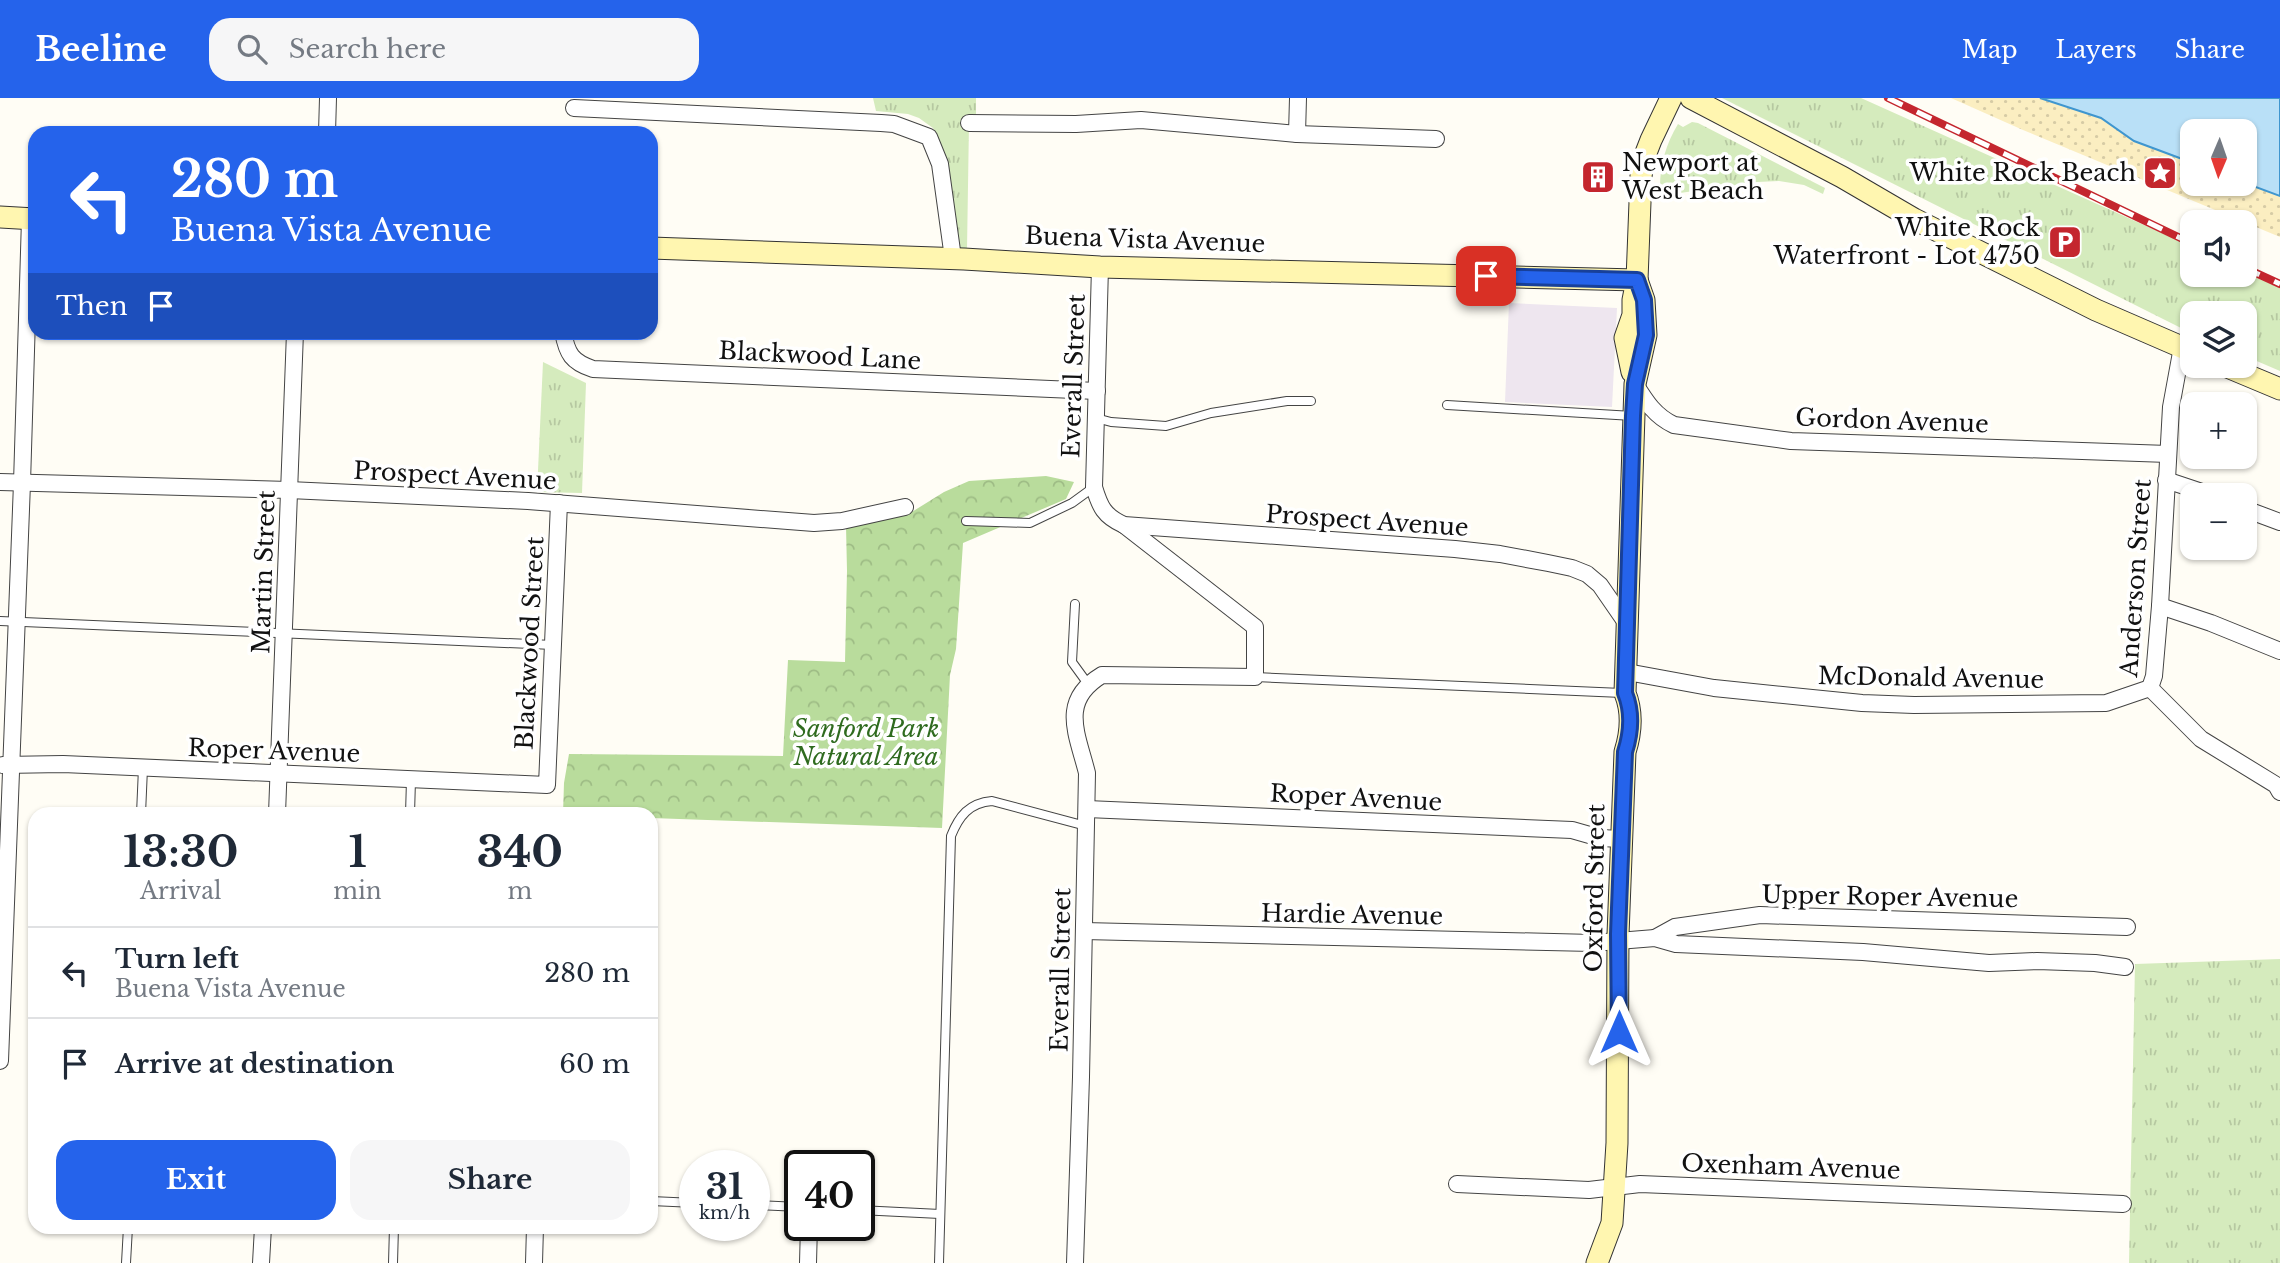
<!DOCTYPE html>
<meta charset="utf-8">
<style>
:root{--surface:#fff;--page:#f6f6f7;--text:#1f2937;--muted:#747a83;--line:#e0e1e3;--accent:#2563eb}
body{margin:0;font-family:"Libre Baskerville",serif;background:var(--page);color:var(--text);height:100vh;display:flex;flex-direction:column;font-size:26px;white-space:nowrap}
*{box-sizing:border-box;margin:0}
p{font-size:23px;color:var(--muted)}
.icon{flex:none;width:38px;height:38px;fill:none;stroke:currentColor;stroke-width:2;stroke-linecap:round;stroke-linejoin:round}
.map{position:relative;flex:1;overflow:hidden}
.panel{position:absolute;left:28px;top:709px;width:630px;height:427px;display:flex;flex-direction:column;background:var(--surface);border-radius:21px;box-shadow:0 2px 5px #0004}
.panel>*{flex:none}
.banner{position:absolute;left:28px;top:28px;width:630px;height:214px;border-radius:21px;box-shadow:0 2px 5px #0004;background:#2563eb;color:#fff;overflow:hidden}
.needle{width:46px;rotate:182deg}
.tools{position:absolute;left:2180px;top:21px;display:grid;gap:14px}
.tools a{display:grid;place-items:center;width:77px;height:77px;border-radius:14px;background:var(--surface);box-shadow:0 2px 5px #0004;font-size:35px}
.speed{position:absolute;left:679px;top:1052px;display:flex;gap:14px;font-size:35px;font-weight:700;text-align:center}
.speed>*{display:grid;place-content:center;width:91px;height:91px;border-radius:50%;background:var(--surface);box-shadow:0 2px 5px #0004;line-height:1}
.speed small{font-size:18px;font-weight:400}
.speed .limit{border:4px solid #111;border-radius:10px;background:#fff;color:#111}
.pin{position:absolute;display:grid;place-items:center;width:60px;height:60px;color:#fff;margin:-30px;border-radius:14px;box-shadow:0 4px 10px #0006}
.me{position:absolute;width:77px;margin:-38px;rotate:0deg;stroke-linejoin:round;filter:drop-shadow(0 0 5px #0008)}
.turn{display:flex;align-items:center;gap:24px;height:147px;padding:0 28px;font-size:32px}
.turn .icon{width:91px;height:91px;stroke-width:2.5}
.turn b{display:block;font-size:49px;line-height:60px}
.then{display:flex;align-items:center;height:66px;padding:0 28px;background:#0003;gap:14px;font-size:26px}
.eta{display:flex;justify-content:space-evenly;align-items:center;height:119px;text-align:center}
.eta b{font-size:42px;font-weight:700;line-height:49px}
.action{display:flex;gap:14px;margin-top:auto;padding:14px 28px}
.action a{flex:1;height:80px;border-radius:21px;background:var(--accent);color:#fff;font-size:28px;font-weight:700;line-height:80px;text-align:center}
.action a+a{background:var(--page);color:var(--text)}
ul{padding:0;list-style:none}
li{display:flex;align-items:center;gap:21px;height:91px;padding:0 28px;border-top:2px solid var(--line)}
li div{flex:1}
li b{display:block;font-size:26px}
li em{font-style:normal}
header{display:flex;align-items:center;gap:42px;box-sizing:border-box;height:98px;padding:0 35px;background:var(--accent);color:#fff}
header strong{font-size:33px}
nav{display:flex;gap:38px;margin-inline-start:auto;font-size:24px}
.search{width:490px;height:63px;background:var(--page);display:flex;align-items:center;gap:18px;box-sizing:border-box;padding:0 24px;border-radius:21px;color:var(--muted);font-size:26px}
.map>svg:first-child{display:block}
</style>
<header>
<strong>Beeline</strong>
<div class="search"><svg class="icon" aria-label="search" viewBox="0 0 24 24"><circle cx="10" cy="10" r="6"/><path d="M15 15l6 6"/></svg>Search here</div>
<nav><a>Map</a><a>Layers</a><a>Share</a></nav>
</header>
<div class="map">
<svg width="2280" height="1165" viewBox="0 0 2280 1165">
<defs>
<pattern id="forest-crowns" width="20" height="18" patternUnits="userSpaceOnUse" patternTransform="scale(1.75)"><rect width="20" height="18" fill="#b9dc9c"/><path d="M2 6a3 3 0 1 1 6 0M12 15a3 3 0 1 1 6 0" fill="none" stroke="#9ebc85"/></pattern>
<pattern id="sand-dots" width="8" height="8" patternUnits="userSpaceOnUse" patternTransform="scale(1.75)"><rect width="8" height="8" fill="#fbeec1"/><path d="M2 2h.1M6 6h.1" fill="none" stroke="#d6cba5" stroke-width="1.8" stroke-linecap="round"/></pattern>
<pattern id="park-tufts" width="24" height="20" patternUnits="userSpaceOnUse" patternTransform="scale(1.75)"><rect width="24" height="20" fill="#d5ebbd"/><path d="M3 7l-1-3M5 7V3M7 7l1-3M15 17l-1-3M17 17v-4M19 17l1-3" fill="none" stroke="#b6c8a1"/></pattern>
</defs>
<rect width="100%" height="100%" fill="#fffdf5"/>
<path fill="#eee6ef" d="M1509,205L1617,210L1612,309L1505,304Z"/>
<path fill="url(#forest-crowns)" d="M1046,378L1074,384L1066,401L963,445L956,551L950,577L942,730L651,720V716H563L564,685L569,656L783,658L788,562L845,564L847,473L846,428L907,417L944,394L969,383Z"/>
<path fill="url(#sand-dots)" d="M1951,0H2040L2101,20L2134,43L2193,65V86L2245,85L2280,98V139L2023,32Z"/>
<g fill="url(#park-tufts)">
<path d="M873,0H976V25H969L967,151H958L954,120L940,46L937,38L933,30L919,20L908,16L876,13Z"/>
<path d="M1722,0H1861L2193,149V177H2245V173L2280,188V273L2245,258V215H2193V236Z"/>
<path d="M1692,24L1698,25L1825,90L1823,96L1804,87L1779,83L1757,84L1680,95L1660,89C1660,66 1666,46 1678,26L1683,29Z"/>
<path d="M543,264L586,285L582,395L537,394Z"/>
<path d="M2280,861V1165H2129L2135,866Z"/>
</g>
<path fill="#b9e0f7" stroke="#3f96cf" stroke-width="2" d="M2040,0H2280V98L2245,85V33H2193V65L2134,43L2101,20Z"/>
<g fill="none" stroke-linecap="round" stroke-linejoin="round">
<g stroke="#444" stroke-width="10">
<g id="lane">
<path d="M1447,307L1633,318"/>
<path d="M1096,320L1111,324L1166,328L1211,315L1287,303H1311"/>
<path d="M966,423L1030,425L1072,405L1094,389"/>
<path d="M1075,506L1072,564L1088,586"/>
<path d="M0,523L553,547"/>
<path d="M1255,579L1622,595"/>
<path d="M141,716L143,670"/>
<path d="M410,716L411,682"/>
<path d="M651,1103L695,1105"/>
<path d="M754,1107L800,1109"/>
<path d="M859,1112L940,1116"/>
<path d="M126,1165L128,1129"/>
<path d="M393,1165L394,1129"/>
<path d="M939,1165L951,738C959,718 969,705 992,703L1086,728"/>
</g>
</g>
<g stroke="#444" stroke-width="18">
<g id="street">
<path d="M574,10L881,25L894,26L929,39L940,66L953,160"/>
<path d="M969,25L1076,26L1141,22L1297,36L1436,41"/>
<path d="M327,35L328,0"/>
<path d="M1297,36L1298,0"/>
<path d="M1100,169L1094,389C1100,409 1104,418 1124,427L1455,451L1500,456L1548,465L1572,470L1587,476L1600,487L1629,529"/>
<path d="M563,234C567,256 572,264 593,271L1097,293"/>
<path d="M1635,286C1646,304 1655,318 1674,327L1791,343L2168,356"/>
<path d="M2166,382L2211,397"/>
<path d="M0,384L289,392L528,403L814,425L842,423L905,409"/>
<path d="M2245,411L2280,424"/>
<path d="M2160,508L2211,525L2280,553"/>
<path d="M1627,574L1714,590L1862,605L1914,607L2106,605L2150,590"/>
<path d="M2150,590L2154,578L2160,508L2171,309L2182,249"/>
<path d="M2150,590L2201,641L2276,687L2280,694"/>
<path d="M3,667L63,666L547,687L559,405"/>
<path d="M1087,711L1572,732L1600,740L1622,741"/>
<path d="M277,716L295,234"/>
<path d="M1084,833L1593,845L1655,840L1676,846L1863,854L1989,865L2037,863L2095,865L2125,869"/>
<path d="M1655,840L1675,829L1760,817L2127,829"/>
<path d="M0,963L22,385L30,121"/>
<path d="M1457,1086L1589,1092L1640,1086L2123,1106"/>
<path d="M261,1165L263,1129"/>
<path d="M534,1165L535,1129"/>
<path d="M808,1165L809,1127"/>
<path d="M1075,1165L1081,979L1087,675C1077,635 1059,603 1102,577L1255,579V529L1124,427"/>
</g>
</g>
<g stroke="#333" stroke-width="23">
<g id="secondary">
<path d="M1691,0L1842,79L1914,121L2096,212L2193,254"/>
<path d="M0,119L35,121"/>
<path d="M651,150L964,161L1100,169L1637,182"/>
<path d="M2225,268L2280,291"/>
<path d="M1632,274L1625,240L1633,217V202L1637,182L1641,78L1644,60L1651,42L1671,0"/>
<path d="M1597,1165L1612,1125L1617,1045L1618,837L1625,654C1631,635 1633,615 1625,595L1635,286L1646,237L1644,202L1637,182"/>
</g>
</g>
<use href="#lane" stroke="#fff" stroke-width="8"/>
<use href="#street" stroke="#fff" stroke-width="16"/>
<use href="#secondary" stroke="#fff6b0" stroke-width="21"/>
<g stroke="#c4262e" stroke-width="8">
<g id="rail">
<path d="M1888,0L2193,146"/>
<path d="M2245,170L2280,186"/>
</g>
</g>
<use href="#rail" stroke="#fff" stroke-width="5" stroke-dasharray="16" stroke-linecap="butt"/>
</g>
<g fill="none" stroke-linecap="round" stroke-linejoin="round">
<g stroke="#184099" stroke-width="18">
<path id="route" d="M1486,178L1637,182L1644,202L1646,237L1635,286L1633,318L1625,595C1633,615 1631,635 1625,654L1618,836L1619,934"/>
</g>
<use href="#route" stroke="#2563eb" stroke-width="12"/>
</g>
<defs>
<g id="sight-square" transform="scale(1.75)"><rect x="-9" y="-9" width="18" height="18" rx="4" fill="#c4262e" stroke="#fff"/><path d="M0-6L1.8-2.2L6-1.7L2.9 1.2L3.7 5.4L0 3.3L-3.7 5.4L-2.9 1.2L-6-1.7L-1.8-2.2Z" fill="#fff"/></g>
<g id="building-square" transform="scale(1.75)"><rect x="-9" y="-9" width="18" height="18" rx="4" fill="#c4262e" stroke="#fff"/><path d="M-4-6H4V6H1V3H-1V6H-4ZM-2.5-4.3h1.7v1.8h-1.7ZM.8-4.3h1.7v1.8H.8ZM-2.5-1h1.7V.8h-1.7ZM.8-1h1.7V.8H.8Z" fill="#fff"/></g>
<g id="parking-square" transform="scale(1.75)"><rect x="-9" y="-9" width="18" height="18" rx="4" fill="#c4262e" stroke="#fff"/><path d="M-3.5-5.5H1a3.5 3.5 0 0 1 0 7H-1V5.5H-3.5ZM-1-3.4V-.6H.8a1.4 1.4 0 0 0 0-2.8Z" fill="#fff"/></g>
</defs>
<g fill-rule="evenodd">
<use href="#sight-square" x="2160" y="75"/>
<use href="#building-square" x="1598" y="79"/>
<use href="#parking-square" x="2065" y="144"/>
</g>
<g text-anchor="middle" stroke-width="7" stroke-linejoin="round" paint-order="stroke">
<g font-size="24" fill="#111" stroke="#fff" text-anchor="end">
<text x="1622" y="73" text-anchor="start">Newport at<tspan x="1622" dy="28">West Beach</tspan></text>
<text x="2136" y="83">White Rock Beach</text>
<text x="2040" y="138">White Rock<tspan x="2040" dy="28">Waterfront - Lot 4750</tspan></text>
</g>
<g font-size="24" fill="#111" stroke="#fff">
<text transform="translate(1145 142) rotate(2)" y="8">Buena Vista Avenue</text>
<text transform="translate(820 258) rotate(3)" y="8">Blackwood Lane</text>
<text transform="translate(1074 278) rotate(-88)" y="8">Everall Street</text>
<text transform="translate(1892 323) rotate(2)" y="8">Gordon Avenue</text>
<text transform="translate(455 378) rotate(3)" y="8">Prospect Avenue</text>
<text transform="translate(1367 423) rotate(4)" y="8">Prospect Avenue</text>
<text transform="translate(264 474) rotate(-88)" y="8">Martin Street</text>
<text transform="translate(2136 480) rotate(-86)" y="8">Anderson Street</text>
<text transform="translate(530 545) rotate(-87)" y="8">Blackwood Street</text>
<text transform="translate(1931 580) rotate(1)" y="8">McDonald Avenue</text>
<text transform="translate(274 653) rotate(2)" y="8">Roper Avenue</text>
<text transform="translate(1356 700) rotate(3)" y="8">Roper Avenue</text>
<text transform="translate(1595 790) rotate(-89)" y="8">Oxford Street</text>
<text transform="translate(1890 799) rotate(1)" y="8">Upper Roper Avenue</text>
<text transform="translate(1352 817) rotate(1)" y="8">Hardie Avenue</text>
<text transform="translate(1061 872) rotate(-89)" y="8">Everall Street</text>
<text transform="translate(1791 1069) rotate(2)" y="8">Oxenham Avenue</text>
</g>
<g font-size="24" font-style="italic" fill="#2f6b1f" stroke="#fff">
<text x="866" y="639">Sanford Park<tspan x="866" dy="28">Natural Area</tspan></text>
</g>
</g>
</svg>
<div class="tools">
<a><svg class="needle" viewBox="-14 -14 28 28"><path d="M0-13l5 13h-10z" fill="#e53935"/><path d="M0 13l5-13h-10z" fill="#747a83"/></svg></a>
<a><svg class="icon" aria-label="sound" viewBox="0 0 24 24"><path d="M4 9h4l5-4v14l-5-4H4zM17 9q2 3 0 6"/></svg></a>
<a><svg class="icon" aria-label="layers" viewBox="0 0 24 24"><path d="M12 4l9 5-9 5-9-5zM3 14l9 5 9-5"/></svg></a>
<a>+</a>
<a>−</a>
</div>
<div class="speed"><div>31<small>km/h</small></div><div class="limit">40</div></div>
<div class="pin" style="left:1486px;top:178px;background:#d93025"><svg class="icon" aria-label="arrive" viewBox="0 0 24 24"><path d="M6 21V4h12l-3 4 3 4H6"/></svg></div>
<svg class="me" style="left:1619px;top:934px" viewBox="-20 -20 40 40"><path d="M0-17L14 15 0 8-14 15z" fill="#2563eb" stroke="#fff" stroke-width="4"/></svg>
<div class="banner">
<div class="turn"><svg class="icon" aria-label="left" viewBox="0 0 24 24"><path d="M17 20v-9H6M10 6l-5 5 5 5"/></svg><div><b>280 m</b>Buena Vista Avenue</div></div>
<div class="then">Then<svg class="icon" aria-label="arrive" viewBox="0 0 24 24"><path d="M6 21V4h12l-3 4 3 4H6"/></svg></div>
</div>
<section class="panel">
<div class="eta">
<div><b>13:30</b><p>Arrival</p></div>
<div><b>1</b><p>min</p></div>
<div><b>340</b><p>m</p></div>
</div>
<ul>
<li><svg class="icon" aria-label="left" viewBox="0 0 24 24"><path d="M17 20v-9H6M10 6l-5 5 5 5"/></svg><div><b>Turn left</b><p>Buena Vista Avenue</p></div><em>280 m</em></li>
<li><svg class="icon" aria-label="arrive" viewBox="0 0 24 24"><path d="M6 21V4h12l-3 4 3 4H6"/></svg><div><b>Arrive at destination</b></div><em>60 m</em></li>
</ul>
<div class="action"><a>Exit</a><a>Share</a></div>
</section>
</div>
